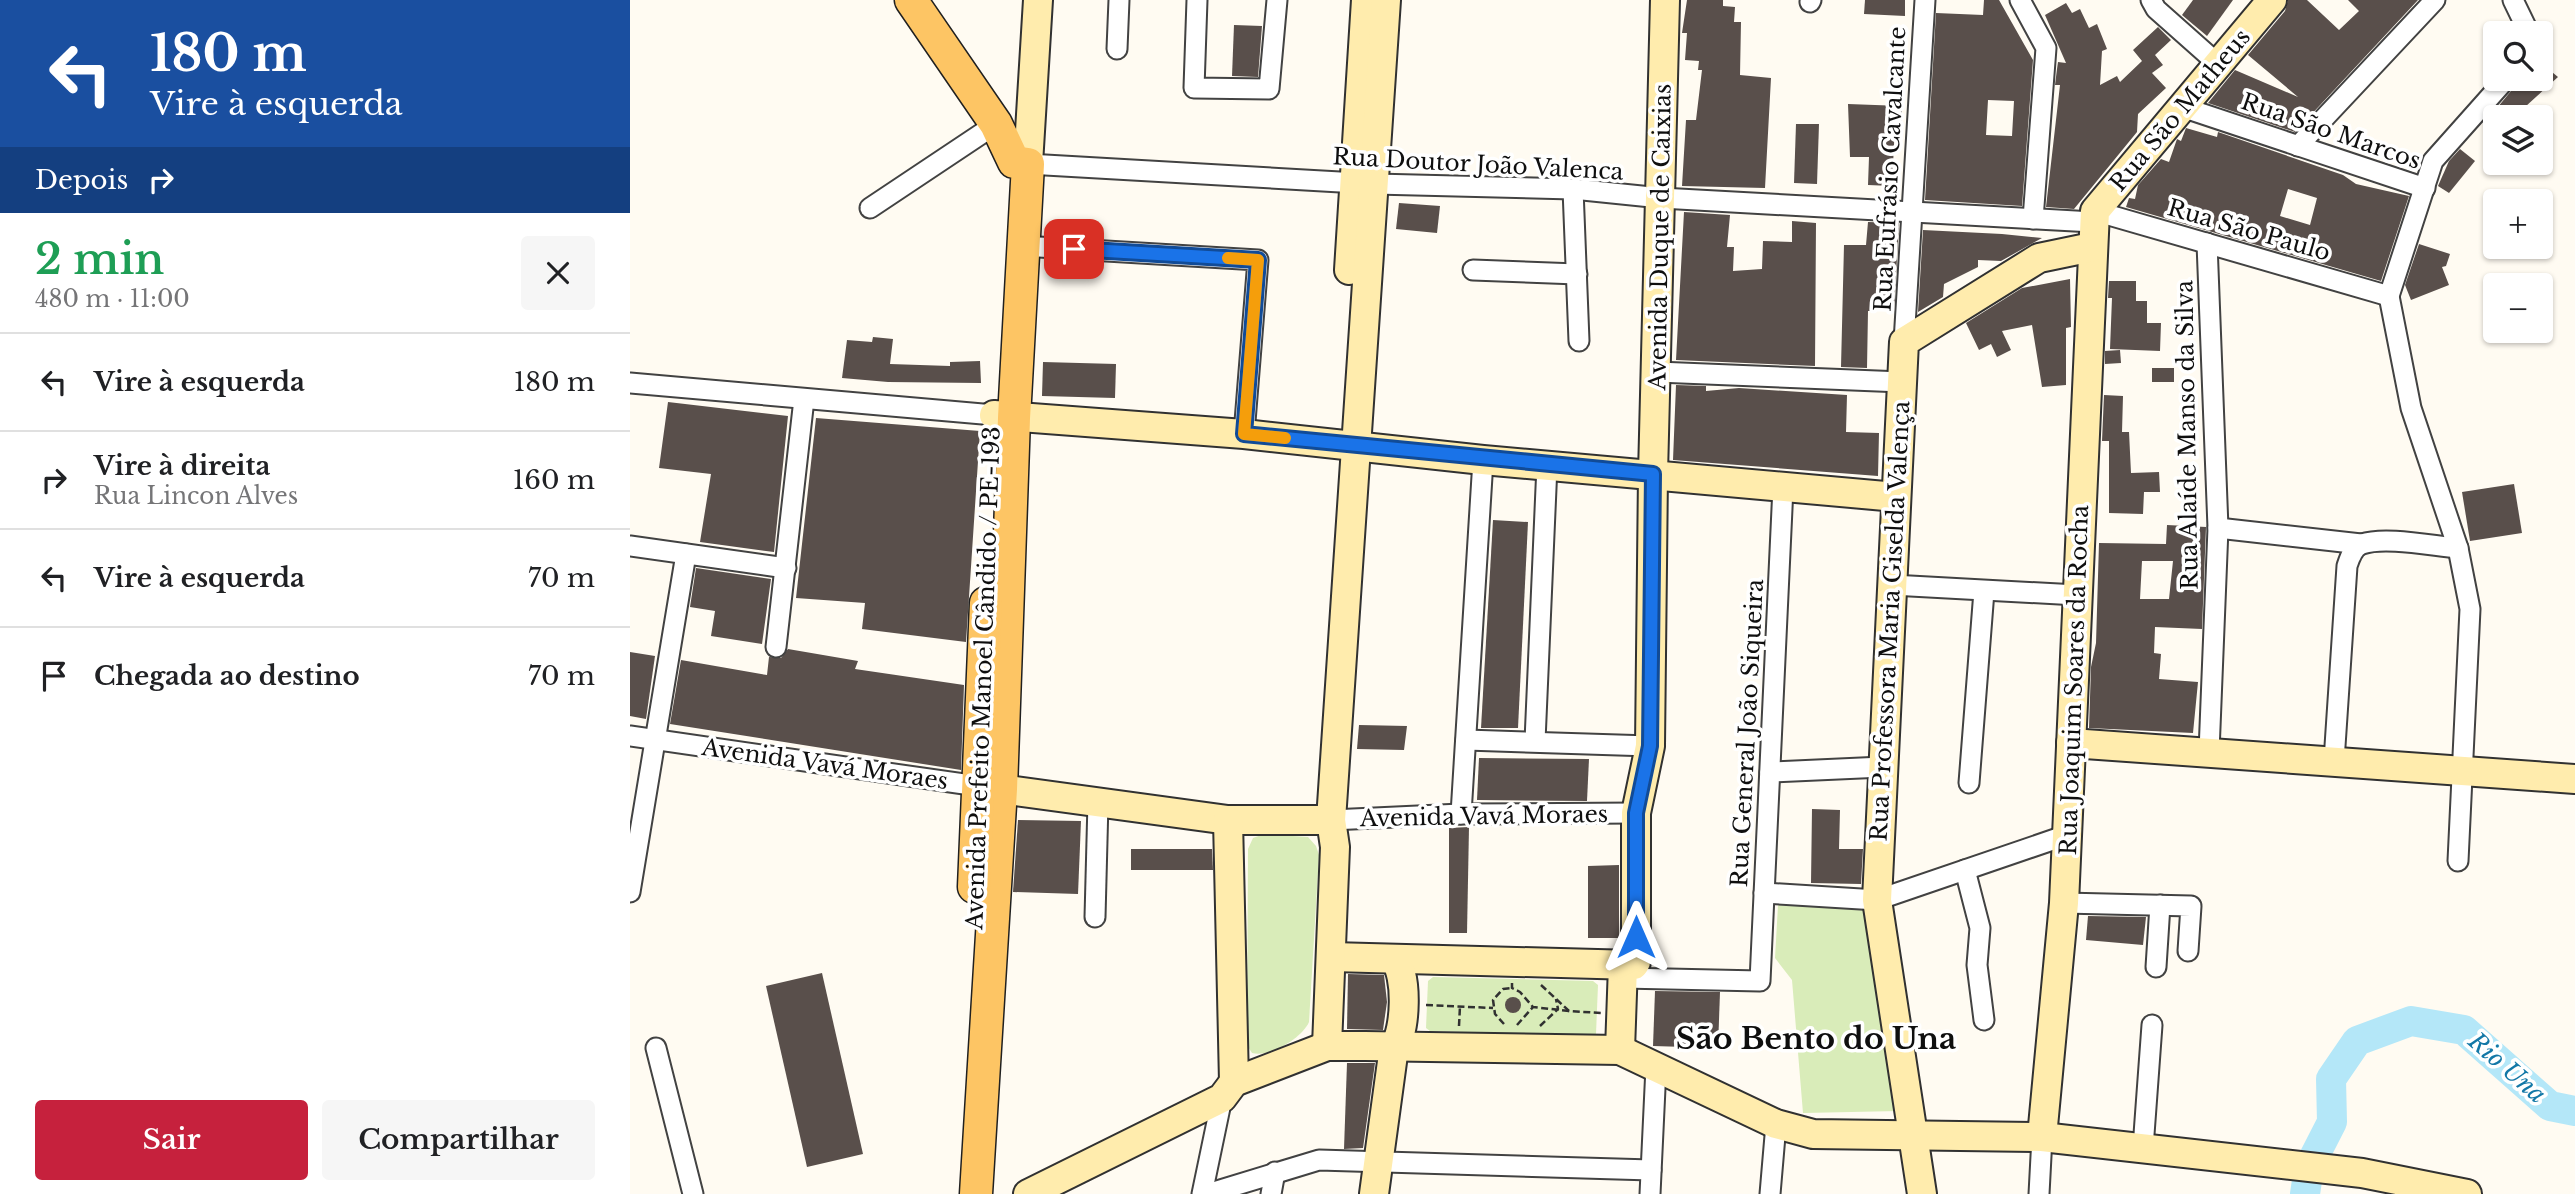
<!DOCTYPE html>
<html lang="pt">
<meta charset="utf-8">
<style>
:root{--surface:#fff;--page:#f6f6f6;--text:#202124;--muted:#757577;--line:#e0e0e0;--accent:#c6213d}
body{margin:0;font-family:"Libre Baskerville",serif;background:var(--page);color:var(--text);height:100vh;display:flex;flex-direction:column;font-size:26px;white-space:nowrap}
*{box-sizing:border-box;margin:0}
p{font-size:23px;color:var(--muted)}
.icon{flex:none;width:38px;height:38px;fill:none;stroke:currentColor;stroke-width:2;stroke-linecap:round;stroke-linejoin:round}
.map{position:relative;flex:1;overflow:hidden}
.drawer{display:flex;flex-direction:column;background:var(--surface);width:630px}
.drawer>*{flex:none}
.top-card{background:#1a4fa0;color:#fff;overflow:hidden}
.controls{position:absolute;left:1853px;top:21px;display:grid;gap:14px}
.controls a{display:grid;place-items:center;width:70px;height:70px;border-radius:7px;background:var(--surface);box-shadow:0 2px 5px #0004;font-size:35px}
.pin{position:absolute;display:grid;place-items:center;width:60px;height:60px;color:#fff;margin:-30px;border-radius:14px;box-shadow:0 4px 10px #0006}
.me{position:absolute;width:77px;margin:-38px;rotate:0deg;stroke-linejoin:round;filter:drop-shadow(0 0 5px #0008)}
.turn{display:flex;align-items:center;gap:24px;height:147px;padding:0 35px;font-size:32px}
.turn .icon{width:91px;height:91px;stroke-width:2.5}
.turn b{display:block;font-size:49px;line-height:60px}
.then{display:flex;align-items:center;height:66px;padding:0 35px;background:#0003;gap:14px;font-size:26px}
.round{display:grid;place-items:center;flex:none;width:74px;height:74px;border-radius:7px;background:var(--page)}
.head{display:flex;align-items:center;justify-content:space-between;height:119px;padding:0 35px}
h1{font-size:42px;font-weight:600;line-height:52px;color:#1e9e55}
.action{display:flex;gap:14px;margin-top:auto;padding:14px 35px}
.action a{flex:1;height:80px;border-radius:7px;background:var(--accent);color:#fff;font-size:28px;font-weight:600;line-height:80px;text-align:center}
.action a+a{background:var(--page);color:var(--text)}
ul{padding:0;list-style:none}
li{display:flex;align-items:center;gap:21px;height:98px;padding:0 35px;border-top:2px solid var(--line)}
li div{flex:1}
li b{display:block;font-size:26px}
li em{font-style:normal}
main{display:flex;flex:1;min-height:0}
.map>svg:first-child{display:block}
</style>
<main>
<section class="drawer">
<div class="top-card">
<div class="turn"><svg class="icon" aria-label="left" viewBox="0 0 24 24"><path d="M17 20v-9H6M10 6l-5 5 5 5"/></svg><div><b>180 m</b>Vire à esquerda</div></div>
<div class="then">Depois<svg class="icon" aria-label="right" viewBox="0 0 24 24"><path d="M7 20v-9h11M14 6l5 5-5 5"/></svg></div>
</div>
<div class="head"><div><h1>2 min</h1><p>480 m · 11:00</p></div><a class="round"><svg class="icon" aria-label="close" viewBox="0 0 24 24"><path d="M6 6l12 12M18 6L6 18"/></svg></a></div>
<ul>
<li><svg class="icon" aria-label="left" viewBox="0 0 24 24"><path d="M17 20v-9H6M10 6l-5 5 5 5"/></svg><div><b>Vire à esquerda</b></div><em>180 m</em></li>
<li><svg class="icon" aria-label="right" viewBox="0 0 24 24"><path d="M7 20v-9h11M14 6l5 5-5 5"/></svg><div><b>Vire à direita</b><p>Rua Lincon Alves</p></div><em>160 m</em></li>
<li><svg class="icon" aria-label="left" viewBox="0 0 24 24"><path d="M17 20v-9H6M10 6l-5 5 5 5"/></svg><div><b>Vire à esquerda</b></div><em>70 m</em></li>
<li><svg class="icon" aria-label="arrive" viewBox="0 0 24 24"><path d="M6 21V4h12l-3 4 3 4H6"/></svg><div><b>Chegada ao destino</b></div><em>70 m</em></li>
</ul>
<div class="action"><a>Sair</a><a>Compartilhar</a></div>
</section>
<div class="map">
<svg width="1945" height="1194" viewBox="0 0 1945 1194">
<rect width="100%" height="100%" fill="#fffbf2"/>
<g fill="#d9ecb9">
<path d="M634,834L678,837L686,846L689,855L679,1022C672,1038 639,1058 622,1053L617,1045L618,849L623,838Z"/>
<path d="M1148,905L1234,908L1269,1111L1173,1113L1162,980L1145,958Z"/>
<path d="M803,977L963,981L968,985L966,1034L964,1036L800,1031L796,1028L798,981Z"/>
</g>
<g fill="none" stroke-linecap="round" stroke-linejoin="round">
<path stroke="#b4e7f8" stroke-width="30" d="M1675,1194L1679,1167L1702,1122L1701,1079L1727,1041L1781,1021L1834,1030L1920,1106L1945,1111"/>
</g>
<g fill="#594f4b" fill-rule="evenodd">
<path d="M1057,0H1093V6L1105,7L1104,22H1111L1110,75L1141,78L1135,188L1052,186L1056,120H1066L1072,70H1068L1069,61L1055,60L1057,33H1052Z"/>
<path d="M1235,0H1275V16L1234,14Z"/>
<path d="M1354,0H1369L1403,60L1392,206L1295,200L1306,13L1353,15ZM1358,100L1384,101L1382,136L1356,135Z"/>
<path d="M1563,0H1603L1577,36L1552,15Z"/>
<path d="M1658,0H1677L1709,30L1729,11L1718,0H1788L1665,132L1578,103L1605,70L1668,97L1618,55L1655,11Z"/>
<path d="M1436,3L1442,13L1450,9L1459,28L1467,24L1477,49L1472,51L1470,85L1487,76L1490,82L1512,61L1503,50L1528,27L1541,40L1525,55L1533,65L1522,73L1536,88L1508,114L1507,132L1444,209L1416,207L1430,85H1425L1427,69L1428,62L1436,63L1415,15Z"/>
<path d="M604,25L632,26L628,77L602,76Z"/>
<path d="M1911,63L1928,77L1884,117H1876L1867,108L1891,79H1911Z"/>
<path d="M1218,104L1272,106V124H1265L1262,186L1238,185L1239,157H1220Z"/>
<path d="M1166,124H1189L1187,184L1164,183Z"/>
<path d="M1556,128L1587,137L1588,132L1713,175L1726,184L1779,196L1751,281L1496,207L1499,198L1505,199L1508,185L1531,159L1539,162L1547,139L1551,141ZM1658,189L1687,198L1680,225L1650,216Z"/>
<path d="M1830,149L1845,161L1819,193L1808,186L1819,161Z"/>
<path d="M769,203L810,206L807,233L766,229Z"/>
<path d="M1054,212L1100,215L1097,247H1104L1103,271L1132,269L1133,241L1162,242V221L1186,223L1185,366L1046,360Z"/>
<path d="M1238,222L1269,223L1264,311H1238L1237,368L1211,367L1214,245H1236Z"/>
<path d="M1293,230L1372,234L1412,238L1371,261L1348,260V267L1314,284L1313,297L1288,312Z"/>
<path d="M1789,244L1820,254L1816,266L1812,267L1819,285L1781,300L1775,285Z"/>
<path d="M1440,279L1441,327L1436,328V385L1412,387L1402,325L1372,331L1381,350L1367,357L1361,344L1349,350L1336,323L1392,288Z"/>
<path d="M1479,281H1506V301H1517V323H1531L1530,351L1480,349L1482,298H1478Z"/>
<path d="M243,337L263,339L260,364L320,366V362L350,361L351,383L258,382L212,378L217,340L242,342Z"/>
<path d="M1490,350L1491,363L1475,364V351Z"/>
<path d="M413,362L486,364L485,398L412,396Z"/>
<rect x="1522" y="368" width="22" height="14"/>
<path d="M1046,385L1076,386V391L1109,388L1217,395L1216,432L1249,433L1248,476L1043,460Z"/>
<path d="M1474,395L1493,396L1492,432H1499L1501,473L1529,472L1530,492H1514L1513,514L1479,513V441H1472Z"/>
<path d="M38,402L158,416L144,552L70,542L81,474L29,468Z"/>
<path d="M186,418L350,431L336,642L232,629L235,603L166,598Z"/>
<path d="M1884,484L1892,533L1840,541L1832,492Z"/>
<path d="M863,520L898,522L888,728H851Z"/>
<path d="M1537,525L1576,527L1572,629L1525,627L1524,653L1531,654L1529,679L1568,682L1563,733L1459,728L1461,667L1466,643L1469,543L1536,544ZM1512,561H1543L1539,599H1510Z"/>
<path d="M66,568L141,579L132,644L81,636L85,611L60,607Z"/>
<path d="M158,649L228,661L225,669L334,685L331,770L40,724L51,660L137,675L139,657L151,658Z"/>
<path d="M0,652L25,656L16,719L0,716Z"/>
<path d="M729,725L777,726L774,750L727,749Z"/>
<path d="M849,758L959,759L957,801L847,800Z"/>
<path d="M1182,809L1210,810L1209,849H1233L1231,884L1181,883Z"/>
<path d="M388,820L451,821L448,894L383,892Z"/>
<path d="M839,827L837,933H819V828Z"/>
<path d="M501,849H582L583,870H501Z"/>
<path d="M989,865V938H958V866Z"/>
<path d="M1458,916L1516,917L1513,945L1456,940Z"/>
<path d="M192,973L233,1154L177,1167L136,986Z"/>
<path d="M718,974L754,975L757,1002L753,1030L717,1029Z"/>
<path d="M1025,991L1090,992L1088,1048L1023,1046Z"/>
<circle cx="883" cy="1005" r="8"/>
<path d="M717,1063H745L733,1148L714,1149Z"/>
</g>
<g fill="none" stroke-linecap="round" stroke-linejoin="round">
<g stroke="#424242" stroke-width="23">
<g id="street">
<path d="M567,0L564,88L639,89L647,0"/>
<path d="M1390,0L1416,48L1403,219"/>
<path d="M1521,0L1526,9L1588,64"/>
<path d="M1883,0L1899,33"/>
<path d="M1180,2L1181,0"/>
<path d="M487,49L489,0"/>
<path d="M1552,107L1795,188"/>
<path d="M1668,146L1805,0"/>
<path d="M398,164L745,184L943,189L1031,198L1463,222"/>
<path d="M943,189L949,341"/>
<path d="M240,208L366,124"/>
<path d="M1465,211L1759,296"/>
<path d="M1577,243L1588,528L1579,752"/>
<path d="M392,246L628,260L614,434"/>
<path d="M843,270L947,274"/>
<path d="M1759,296L1781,408L1828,548L1840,609L1828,861"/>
<path d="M1759,296L1803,161L1876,79"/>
<path d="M1274,342L1295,0"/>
<path d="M1027,372L1272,382"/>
<path d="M0,383L364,415"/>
<path d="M1588,528L1731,544"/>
<path d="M0,546L156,568"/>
<path d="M1262,585L1447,595"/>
<path d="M146,647L174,399"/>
<path d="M0,736L348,786"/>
<path d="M836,740L1020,746"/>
<path d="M905,741L917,465"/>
<path d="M1704,761L1717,566C1720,557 1723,547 1732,544C1755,536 1803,546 1828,548"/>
<path d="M1140,772L1253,767"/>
<path d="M1339,783L1354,591"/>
<path d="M831,814L853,460"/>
<path d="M701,820L831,814L1006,813"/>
<path d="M1335,870L1350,928L1347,965L1354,1020"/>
<path d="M0,892L56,554"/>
<path d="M1134,893L1247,900L1437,835"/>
<path d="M1434,903L1561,906L1558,951"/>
<path d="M465,917L468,802"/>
<path d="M1526,967L1530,905"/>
<path d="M993,978L1130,981L1153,487"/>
<path d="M26,1048L63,1194"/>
<path d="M1513,1148L1522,1025"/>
<path d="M572,1194L592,1098"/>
<path d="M577,1194L689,1160L1021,1170"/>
<path d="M641,1194L645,1172"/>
<path d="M1020,1194L1026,1067"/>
<path d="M1140,1194L1146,1124"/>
<path d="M1409,1194L1412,1137"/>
</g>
</g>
<g stroke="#313131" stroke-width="32">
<g id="secondary">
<path d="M398,164L408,0"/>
<path d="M719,270L736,0"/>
<path d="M364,415L614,434L853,460L1266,497"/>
<path d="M1441,743L1945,779"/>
<path d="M349,786L598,820H701"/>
<path d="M598,820L604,1082"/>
<path d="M702,957L1004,965L1006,962V813L1020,746L1023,474L1035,0"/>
<path d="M697,1046L705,847L701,820L756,0"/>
<path d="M990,1050L993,965"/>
<path d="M1412,1137L1434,903L1465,211L1642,0"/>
<path d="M398,1194L592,1098L604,1082L697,1046H735L990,1050L1146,1124L1183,1134L1412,1137L1732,1173L1837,1194"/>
<path d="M744,1194L764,1047C776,1030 778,975 764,959"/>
<path d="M1292,1194L1247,900L1274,342L1409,258L1462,247"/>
</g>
</g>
<g stroke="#202020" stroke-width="35">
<g id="primary">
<path d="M281,0L366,124L384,162L398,164L384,418L371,789L346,1194"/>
<path d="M344,887L356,603"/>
</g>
</g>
<g stroke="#313131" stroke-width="2.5" stroke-dasharray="7 3.5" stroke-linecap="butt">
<path d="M882,983V988L890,992L903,1007L939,1011"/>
<path d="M911,985L939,1011L971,1013"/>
<path d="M796,1005L863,1008"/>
<path d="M874,1024L865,1014L863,1000L873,989L882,988"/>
<path d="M887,1025L903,1007"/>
<path d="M829,1026L830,1006"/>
<path d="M910,1026L928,1009L926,999"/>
</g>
<use href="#street" stroke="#fff" stroke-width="19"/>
<use href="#secondary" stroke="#ffecad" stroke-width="28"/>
<use href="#primary" stroke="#fdc564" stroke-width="32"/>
</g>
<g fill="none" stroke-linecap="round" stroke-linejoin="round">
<g stroke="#114b97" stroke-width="18">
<path id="route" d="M444,249L628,260L614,434L1023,474L1020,746L1006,813V937"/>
</g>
<use href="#route" stroke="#1a73e8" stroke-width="12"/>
<path stroke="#f59e0b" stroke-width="12" d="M598,258L628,260L614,434L655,438"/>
</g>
<g text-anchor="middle" stroke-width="7" stroke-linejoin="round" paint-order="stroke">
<g font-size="23" fill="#0f0f0f" stroke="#fff">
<text transform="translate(1550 110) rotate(-50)" y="8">Rua São Matheus</text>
<text transform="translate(1701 131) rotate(19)" y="8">Rua São Marcos</text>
<text transform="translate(848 164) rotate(3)" y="8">Rua Doutor João Valenca</text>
<text transform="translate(1260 169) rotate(-87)" y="8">Rua Eufrásio Cavalcante</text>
<text transform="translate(1619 230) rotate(16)" y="8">Rua São Paulo</text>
<text transform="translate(1030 237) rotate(-89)" y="8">Avenida Duque de Caixias</text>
<text transform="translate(1557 435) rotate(-91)" y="8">Rua Alaíde Manso da Silva</text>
<text transform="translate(1260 621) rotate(-87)" y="8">Rua Professora Maria Giselda Valença</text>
<text transform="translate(353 678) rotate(-88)" y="8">Avenida Prefeito Manoel Cândido / PE-193</text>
<text transform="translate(1444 680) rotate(-88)" y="8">Rua Joaquim Soares da Rocha</text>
<text transform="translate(1117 733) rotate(-87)" y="8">Rua General João Siqueira</text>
<text transform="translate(195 764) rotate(8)" y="8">Avenida Vavá Moraes</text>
<text transform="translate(854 816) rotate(-1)" y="8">Avenida Vavá Moraes</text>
</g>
<g font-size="24" font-style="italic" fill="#1378a7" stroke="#fff">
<text transform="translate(1877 1068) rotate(41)" y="8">Rio Una</text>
</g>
<g font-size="30" font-weight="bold" fill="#0f0f0f" stroke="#fff">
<text x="1186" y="1049">São Bento do Una</text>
</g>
</g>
</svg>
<div class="controls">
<a><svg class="icon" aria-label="search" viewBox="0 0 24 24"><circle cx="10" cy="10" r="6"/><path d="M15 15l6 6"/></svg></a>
<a><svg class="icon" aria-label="layers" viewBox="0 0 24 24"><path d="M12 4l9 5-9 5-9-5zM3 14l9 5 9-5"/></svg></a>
<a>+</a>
<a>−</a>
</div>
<div class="pin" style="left:444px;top:249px;background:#d93025"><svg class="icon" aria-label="arrive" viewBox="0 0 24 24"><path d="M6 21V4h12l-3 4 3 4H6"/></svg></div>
<svg class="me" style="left:1006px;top:937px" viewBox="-20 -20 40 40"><path d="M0-17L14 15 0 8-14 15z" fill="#1a73e8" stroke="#fff" stroke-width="4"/></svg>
</div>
</main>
